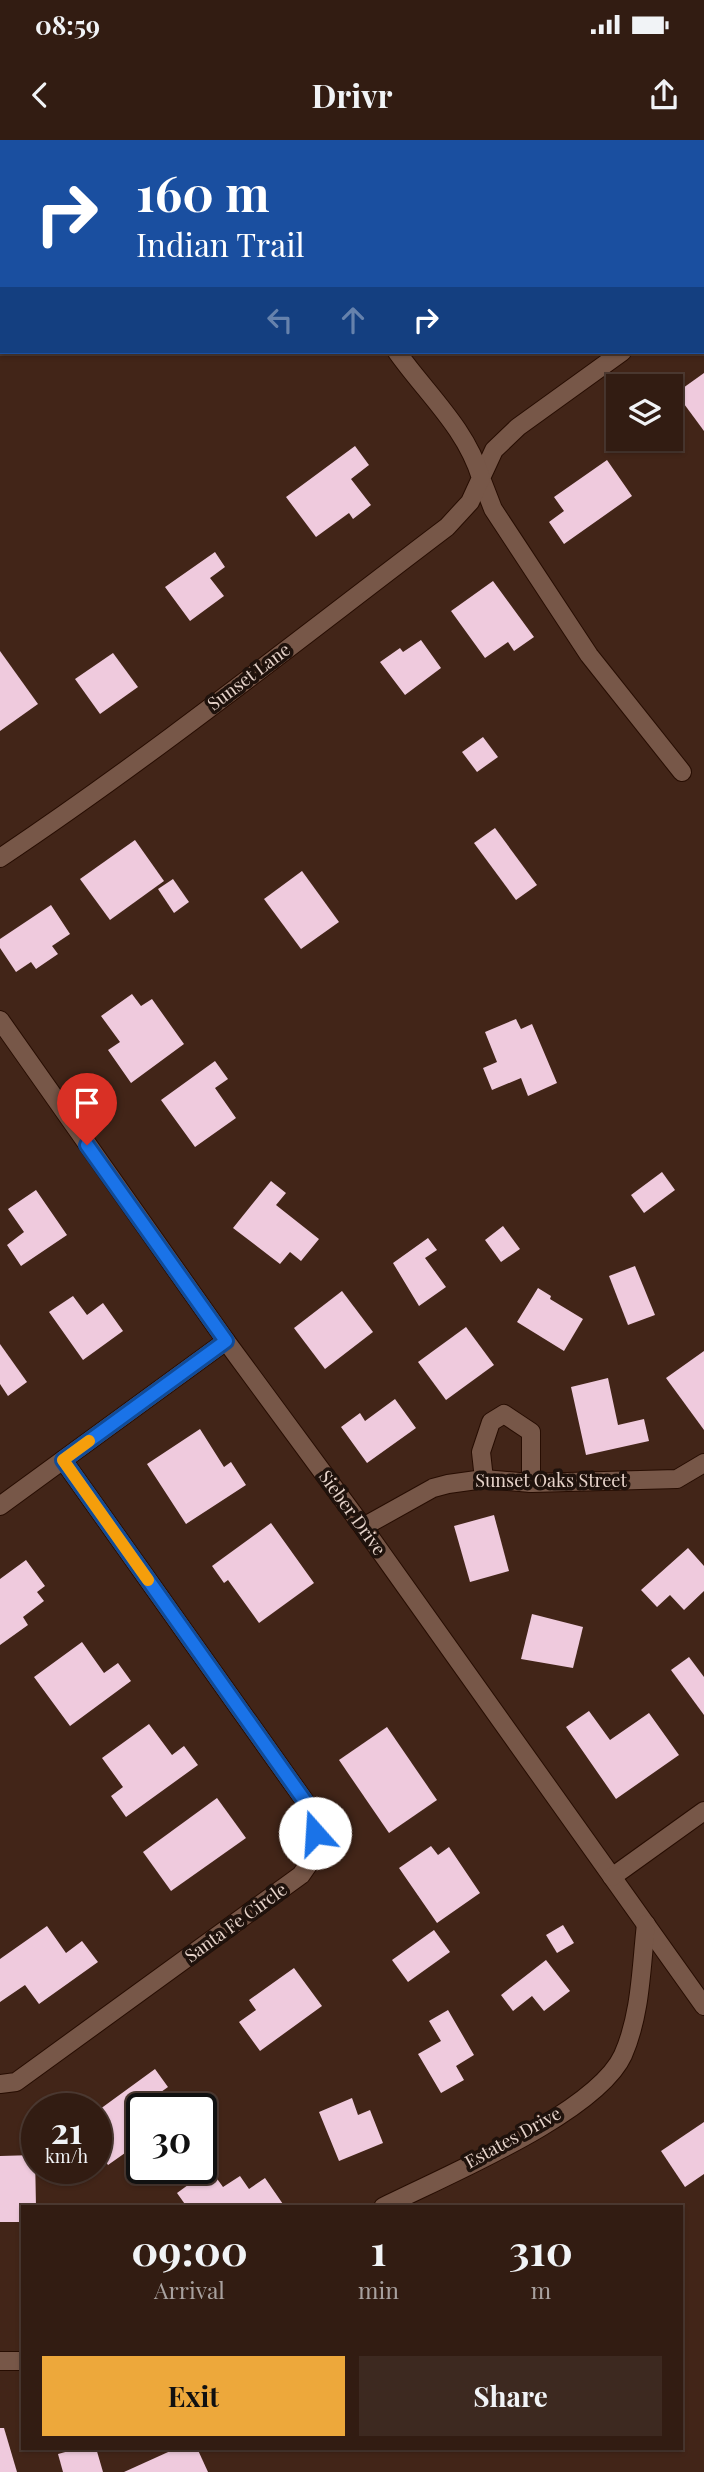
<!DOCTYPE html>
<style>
:root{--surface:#321c12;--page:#3d2920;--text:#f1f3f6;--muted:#a8a19f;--line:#4d3a32;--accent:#eda83b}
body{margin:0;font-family:"Playfair Display",serif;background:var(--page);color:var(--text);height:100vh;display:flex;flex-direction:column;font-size:26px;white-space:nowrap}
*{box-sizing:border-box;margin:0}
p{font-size:23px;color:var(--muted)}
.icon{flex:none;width:38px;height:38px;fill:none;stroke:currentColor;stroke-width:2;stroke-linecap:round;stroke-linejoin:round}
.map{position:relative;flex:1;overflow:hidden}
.details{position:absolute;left:21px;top:2065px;width:662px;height:245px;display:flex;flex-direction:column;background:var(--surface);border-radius:0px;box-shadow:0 2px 5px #0004,0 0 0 2px var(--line)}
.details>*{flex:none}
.top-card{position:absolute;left:0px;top:0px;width:705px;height:214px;box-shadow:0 2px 5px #0004,0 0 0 2px var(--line);background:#1a4fa0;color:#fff;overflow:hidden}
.controls{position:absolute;left:606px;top:234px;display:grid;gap:14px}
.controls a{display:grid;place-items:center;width:77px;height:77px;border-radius:0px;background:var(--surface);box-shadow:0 2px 5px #0004,0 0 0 2px var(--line);font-size:35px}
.speed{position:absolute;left:21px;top:1953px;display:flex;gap:14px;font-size:35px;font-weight:700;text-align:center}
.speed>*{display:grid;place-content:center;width:91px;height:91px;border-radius:50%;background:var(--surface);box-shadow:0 2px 5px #0004,0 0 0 2px var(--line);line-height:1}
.speed small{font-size:18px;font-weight:400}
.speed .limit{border:4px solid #111;border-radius:10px;background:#fff;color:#111}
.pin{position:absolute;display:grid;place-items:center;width:60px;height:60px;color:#fff;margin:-72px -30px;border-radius:50% 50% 50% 0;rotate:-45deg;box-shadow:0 0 7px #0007}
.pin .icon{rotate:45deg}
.me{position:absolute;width:77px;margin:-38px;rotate:341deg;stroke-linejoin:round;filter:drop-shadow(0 0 5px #0008)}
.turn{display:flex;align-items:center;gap:24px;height:147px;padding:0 21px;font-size:32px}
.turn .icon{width:91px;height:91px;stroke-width:2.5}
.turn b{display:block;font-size:49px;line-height:60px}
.lanes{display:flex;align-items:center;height:66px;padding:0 21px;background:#0003;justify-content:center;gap:35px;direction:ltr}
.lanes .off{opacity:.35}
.eta{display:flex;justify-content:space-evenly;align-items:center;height:119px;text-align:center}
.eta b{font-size:42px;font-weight:700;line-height:49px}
.primary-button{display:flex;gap:14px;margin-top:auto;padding:14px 21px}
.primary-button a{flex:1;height:80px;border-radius:0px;background:var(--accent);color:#111;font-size:28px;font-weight:700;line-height:80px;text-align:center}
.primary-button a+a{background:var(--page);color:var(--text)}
.status{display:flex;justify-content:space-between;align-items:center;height:49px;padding:0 35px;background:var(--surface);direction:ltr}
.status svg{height:19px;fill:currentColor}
header{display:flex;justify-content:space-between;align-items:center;height:91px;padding:0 21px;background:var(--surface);font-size:32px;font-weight:700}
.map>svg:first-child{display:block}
</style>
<div class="status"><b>08:59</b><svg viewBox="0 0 49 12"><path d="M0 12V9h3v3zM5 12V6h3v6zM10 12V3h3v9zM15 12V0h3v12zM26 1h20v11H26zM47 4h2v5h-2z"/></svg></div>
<header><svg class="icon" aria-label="back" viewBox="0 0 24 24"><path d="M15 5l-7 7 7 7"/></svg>Drivr<svg class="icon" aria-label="share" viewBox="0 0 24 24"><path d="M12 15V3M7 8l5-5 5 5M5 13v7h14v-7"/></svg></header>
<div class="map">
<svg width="704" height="2332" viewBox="0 0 704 2332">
<rect width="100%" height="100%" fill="#422518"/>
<g fill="#efcadd">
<path d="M704,233V291L676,253Z"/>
<path d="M355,306L369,325L351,339L371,365L353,379L349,373L316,397L286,357Z"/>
<path d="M607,320L632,356L564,404L549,382L564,371L554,357Z"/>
<path d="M215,412L225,427L210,438L224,456L190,481L165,447Z"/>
<path d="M493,441L534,497L514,511L508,502L485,518L451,471Z"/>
<path d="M421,500L441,528L405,555L380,522L400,508L403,512Z"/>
<path d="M0,511L38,564L0,591Z"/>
<path d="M113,513L138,547L100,574L75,539Z"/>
<path d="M483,597L498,617L477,632L462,612Z"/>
<path d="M495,688L537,745L516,760L474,703Z"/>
<path d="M135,700L164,741L110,780L80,739Z"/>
<path d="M302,731L339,782L301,809L264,759Z"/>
<path d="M173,739L189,762L174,773L158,749Z"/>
<path d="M51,765L70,794L52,806L58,814L36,829L31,822L16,832L0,808V799Z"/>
<path d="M132,854L141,866L152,859L184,904L131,943L108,910L120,902L101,876Z"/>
<path d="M516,879L521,889L532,884L557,943L528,956L521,938L492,950L483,928L497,922L485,892Z"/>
<path d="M215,921L228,939L215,948L236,978L195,1007L161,960Z"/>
<path d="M662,1032L675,1050L644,1073L631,1055Z"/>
<path d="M271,1041L286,1053L276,1065L319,1099L301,1121L290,1112L280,1124L233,1088Z"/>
<path d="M36,1050L67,1095L21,1126L7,1105L24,1092L8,1069Z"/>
<path d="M503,1086L520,1109L501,1122L485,1100Z"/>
<path d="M428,1098L437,1110L425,1118L446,1147L419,1166L393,1123Z"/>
<path d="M635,1126L655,1175L628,1185L609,1136Z"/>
<path d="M538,1148L551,1156L550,1159L583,1179L564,1211L517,1182Z"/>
<path d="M342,1151L373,1192L325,1229L294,1188Z"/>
<path d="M73,1156L87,1175L103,1163L123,1191L83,1220L49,1172Z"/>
<path d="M466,1187L494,1225L446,1260L418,1222Z"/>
<path d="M0,1204L27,1242L8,1256L0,1244Z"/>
<path d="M704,1211V1290L666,1238Z"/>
<path d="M608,1238L618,1285L644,1279L649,1301L586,1315L571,1247Z"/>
<path d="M395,1259L416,1288L367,1323L341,1287L360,1273L365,1281Z"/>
<path d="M200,1289L224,1327L231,1322L246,1345L186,1384L147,1324Z"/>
<path d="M494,1375L509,1431L470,1442L454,1386Z"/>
<path d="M271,1383L314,1443L259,1483L228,1440L224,1443L212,1426Z"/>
<path d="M688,1408L704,1426V1451L684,1470L670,1455L657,1467L641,1450Z"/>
<path d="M26,1420L45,1446L37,1452L44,1461L23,1477L28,1485L0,1505V1439Z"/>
<path d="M532,1474L583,1487L573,1528L521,1519Z"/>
<path d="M82,1502L104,1533L118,1523L131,1541L70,1586L34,1537Z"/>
<path d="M689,1517L704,1537V1575L671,1530Z"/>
<path d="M589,1571L610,1600L649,1573L679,1615L616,1659L566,1587Z"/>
<path d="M149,1584L172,1615L184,1606L198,1625L126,1677L111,1656L123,1647L102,1618Z"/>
<path d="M387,1587L437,1660L389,1693L339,1620Z"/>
<path d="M217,1658L246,1698L171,1751L143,1712Z"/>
<path d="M431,1706L438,1715L449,1707L480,1753L437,1783L399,1728Z"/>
<path d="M563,1785L574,1803L557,1813L546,1795Z"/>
<path d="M47,1786L66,1813L82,1801L98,1822L39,1864L25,1845L0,1862V1819Z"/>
<path d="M434,1790L450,1812L408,1842L392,1820Z"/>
<path d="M546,1820L570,1851L544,1871L532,1856L513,1871L501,1855Z"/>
<path d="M294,1828L322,1866L260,1911L239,1882L256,1870L249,1860Z"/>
<path d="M448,1870L474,1915L456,1926L464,1940L441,1953L418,1914L441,1901L429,1881Z"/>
<path d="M155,1929L168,1947L161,1952L173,1969H142V2001L108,2025L96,2008V1972Z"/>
<path d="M352,1958L358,1975L370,1970L383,2003L339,2021L319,1972Z"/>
<path d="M704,1982V2034L685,2047L661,2011Z"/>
<path d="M35,2015L36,2067H23V2082H0V2016Z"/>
<path d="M210,2029L223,2047L240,2036L249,2049L265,2038L285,2067H187L177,2053Z"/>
<path d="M0,2288H4L17,2332H0Z"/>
<path d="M80,2308H96L103,2332H63L58,2314Z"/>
<path d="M177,2308H197L208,2332H124Z"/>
</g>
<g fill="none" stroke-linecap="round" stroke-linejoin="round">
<g stroke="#270d02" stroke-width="20">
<g id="minor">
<path d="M245,0L246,2"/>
<path d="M622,212L518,287L494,310L481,338L493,369L589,515L682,632"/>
<path d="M0,718C154,615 299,499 447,387L470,362L481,338C466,288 426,253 397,212"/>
<path d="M226,1201L363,1387L704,1866"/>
<path d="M484,1339L481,1312L491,1282L504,1274L531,1292V1343"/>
<path d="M363,1387L433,1348L448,1344L484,1339L531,1343L677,1339L704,1323"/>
<path d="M612,1737L704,1671"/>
<path d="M0,1944L16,1942L301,1735L317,1712L314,1674L63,1320"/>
<path d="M383,2067C442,2037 596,1974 623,1915C641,1874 641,1828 646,1784"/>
<path d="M0,2221H23"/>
</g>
</g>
<g stroke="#270d02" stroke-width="20">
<path id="tertiary" d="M0,880L226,1201L0,1366"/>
</g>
<use href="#minor" stroke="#775748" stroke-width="18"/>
<use href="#tertiary" stroke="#775748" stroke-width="18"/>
</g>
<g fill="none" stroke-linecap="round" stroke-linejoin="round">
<g stroke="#114b97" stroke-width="18">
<path id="route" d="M87,1005L226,1201L63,1320L314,1674L315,1693"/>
</g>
<use href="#route" stroke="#1a73e8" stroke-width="12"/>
<path stroke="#f59e0b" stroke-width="12" d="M89,1301L63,1320L148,1440"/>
</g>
<g text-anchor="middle" stroke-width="7" stroke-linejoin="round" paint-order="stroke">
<g font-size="18" fill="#e7d4cb" stroke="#1f120c">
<text transform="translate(249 537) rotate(-37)" y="6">Sunset Lane</text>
<text x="551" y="1347">Sunset Oaks Street</text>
<text transform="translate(352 1373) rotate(54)" y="6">Sieber Drive</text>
<text transform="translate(236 1783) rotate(-36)" y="6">Santa Fe Circle</text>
<text transform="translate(513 1998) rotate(-29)" y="6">Estates Drive</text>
</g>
</g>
</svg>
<div class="controls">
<a><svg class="icon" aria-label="layers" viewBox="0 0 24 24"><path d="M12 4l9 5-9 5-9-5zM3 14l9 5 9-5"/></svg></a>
</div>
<div class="speed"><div>21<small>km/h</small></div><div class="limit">30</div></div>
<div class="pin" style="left:87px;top:1005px;background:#d93025"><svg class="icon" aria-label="arrive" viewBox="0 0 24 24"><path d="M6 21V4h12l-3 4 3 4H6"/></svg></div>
<svg class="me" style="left:315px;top:1693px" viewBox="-20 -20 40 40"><circle r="19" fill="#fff"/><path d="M0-13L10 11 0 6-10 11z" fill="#1a73e8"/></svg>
<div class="top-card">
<div class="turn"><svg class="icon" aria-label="right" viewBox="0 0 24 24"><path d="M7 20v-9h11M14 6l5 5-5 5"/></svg><div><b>160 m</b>Indian Trail</div></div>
<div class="lanes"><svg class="icon off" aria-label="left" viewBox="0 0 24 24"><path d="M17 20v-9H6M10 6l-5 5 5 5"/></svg><svg class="icon off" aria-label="ahead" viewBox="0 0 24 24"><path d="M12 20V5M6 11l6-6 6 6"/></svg><svg class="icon" aria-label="right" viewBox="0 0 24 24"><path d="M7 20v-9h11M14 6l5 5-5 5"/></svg></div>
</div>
<section class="details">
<div class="eta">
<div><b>09:00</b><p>Arrival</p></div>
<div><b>1</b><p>min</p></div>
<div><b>310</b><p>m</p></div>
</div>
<div class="primary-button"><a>Exit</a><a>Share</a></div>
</section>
</div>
